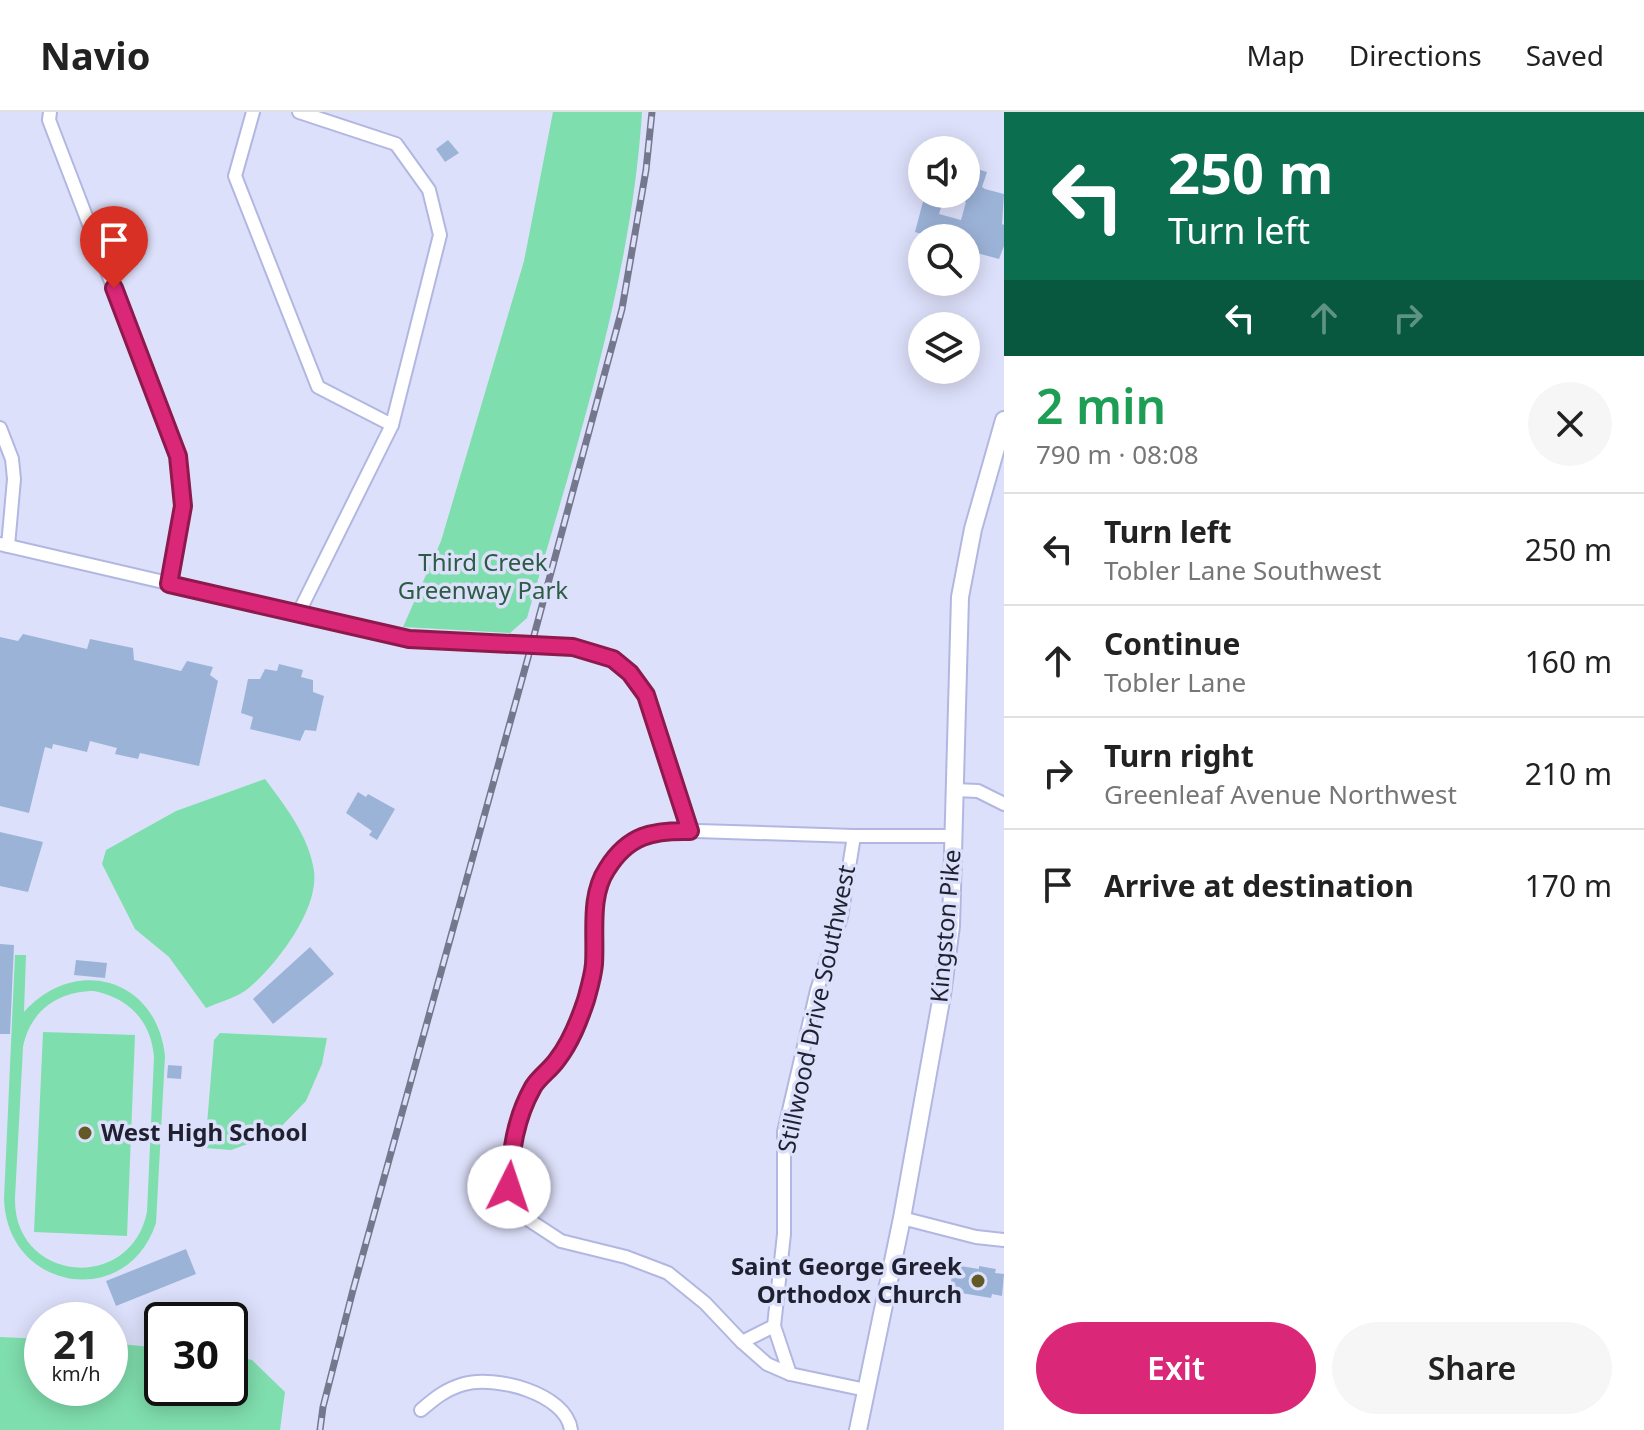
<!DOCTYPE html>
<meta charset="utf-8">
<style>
:root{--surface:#fff;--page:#f6f6f6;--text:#222;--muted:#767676;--line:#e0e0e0;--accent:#db2777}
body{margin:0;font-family:"Noto Sans",sans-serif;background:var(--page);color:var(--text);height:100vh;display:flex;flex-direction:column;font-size:30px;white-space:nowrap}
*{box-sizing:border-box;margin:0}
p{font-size:26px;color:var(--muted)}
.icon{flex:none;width:44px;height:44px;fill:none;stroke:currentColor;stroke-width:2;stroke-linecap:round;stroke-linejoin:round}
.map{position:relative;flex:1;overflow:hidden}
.drawer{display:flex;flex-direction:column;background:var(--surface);width:640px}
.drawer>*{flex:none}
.hud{background:#0b6e4f;color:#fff;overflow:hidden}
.fabs{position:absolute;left:908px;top:24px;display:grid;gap:16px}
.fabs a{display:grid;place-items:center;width:72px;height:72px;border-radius:50%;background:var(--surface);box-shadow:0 4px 20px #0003;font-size:40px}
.speed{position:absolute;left:24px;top:1190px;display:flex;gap:16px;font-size:40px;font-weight:700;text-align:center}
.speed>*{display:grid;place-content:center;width:104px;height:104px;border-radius:50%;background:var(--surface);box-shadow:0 4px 20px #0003;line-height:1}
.speed small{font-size:20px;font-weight:400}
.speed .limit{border:4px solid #111;border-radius:12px;background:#fff;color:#111}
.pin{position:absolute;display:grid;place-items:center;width:68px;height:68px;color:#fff;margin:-82px -34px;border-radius:50% 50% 50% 0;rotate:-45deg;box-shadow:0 0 8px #0007}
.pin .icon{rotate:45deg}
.me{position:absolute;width:88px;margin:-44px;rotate:4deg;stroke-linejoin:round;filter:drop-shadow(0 0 6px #0008)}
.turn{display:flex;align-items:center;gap:28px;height:168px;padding:0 32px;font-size:36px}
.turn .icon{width:104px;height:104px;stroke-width:2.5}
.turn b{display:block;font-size:56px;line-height:68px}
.lanes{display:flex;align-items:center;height:76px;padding:0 32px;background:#0003;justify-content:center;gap:40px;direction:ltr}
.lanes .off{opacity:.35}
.round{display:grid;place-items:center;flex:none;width:84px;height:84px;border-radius:42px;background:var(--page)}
.summary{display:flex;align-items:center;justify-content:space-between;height:136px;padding:0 32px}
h1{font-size:48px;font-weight:600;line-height:60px;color:#1e9e55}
.cta{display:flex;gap:16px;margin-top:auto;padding:16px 32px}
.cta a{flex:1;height:92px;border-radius:48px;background:var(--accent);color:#fff;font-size:32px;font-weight:600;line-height:92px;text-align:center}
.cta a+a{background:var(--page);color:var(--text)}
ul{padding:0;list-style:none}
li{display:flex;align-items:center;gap:24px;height:112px;padding:0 32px;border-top:2px solid var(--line)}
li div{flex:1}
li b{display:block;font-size:30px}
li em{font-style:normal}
header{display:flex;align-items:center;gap:48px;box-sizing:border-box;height:112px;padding:0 40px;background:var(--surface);border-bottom:2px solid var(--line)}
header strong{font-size:38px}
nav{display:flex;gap:44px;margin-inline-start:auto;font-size:28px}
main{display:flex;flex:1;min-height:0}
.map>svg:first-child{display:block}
</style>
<header>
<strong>Navio</strong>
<nav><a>Map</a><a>Directions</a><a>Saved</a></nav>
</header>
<main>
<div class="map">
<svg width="1004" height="1318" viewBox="0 0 1004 1318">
<rect width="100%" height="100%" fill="#dde0fa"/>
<g fill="#7fdead" fill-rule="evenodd">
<path d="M553,0H642C631,173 574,340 527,506L510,521L403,515L441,429L524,149Z"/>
<path d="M265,667C285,694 309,724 314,759C319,797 278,851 250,875C239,885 220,890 206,896L169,845L135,817L102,752L106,738L176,699Z"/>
<path d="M15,843H26L24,900C75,843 157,866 165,944L156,1111C127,1199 7,1179 4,1087ZM94,879C129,886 151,909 154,945L147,1100C130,1182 13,1170 15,1086L23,935C30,899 58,879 94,879Z"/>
<path d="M43,920L135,923L127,1124L34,1120Z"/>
<path d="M220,921L327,926L322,952L306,989L273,1023L231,1038L205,1036L214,928Z"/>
<path d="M0,1225L42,1227V1276H110V1231L162,1236V1276H230V1243L252,1248L285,1280L280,1318H0Z"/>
</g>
<g fill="#9cb3d8">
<path d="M448,28L459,41L445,50L436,37Z"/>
<path d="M974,56L987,60L982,75L985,77L1004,82L1002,112L1004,113V134L999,147L966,138V126H935L915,120L925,82H945L939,102L961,108L966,90L948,85V82H966V71L969,72Z"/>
<path d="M23,522L87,537L90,527L133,536L134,548L181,559L187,549L213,555L210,563L218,569L199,654L140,641L138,647L115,642L117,636L90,629L87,640L53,632L52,637L45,635L29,701L0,694V525L18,529Z"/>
<path d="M279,552L303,558L301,565L313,568V580L324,584L316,619L305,618L300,629L250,617L253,605L241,601L248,567H260L265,557L277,559Z"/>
<path d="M358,680L366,685L368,682L395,697L377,728L369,723L372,719L346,701Z"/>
<path d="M0,720L43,730L28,780L0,774Z"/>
<path d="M0,832L14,833L10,922H0Z"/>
<path d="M310,835L334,862L273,912L253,887Z"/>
<path d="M76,848L107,851L105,866L74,863Z"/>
<path d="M168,953L182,954L181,967L167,966Z"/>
<path d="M186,1137L196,1162L116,1194L106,1169Z"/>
<path d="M954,1153L979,1157V1154L996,1157L995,1161L1004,1162L1002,1184L992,1182L991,1186L955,1180L956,1176L950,1175Z"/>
</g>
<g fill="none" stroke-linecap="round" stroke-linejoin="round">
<g stroke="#b2b7e1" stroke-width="16">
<g id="minor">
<path d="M50,0L49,8L178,344L183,394L169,472"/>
<path d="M253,0L235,64L318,275L392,313"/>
<path d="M0,316L12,347L14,367L8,434"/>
<path d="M0,432L409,527L532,531L573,535L595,540L613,547L630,561L646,583L690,719"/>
<path d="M298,502L392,313L440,123L429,78L396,32L299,0"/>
<path d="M955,678L978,679L1004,692"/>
<path d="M902,1106L976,1125L1004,1128"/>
<path d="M742,1230L774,1214"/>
<path d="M790,1262L774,1214L784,1122V1020L817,878L841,805L854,724"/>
<path d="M866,1278L790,1262L767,1252L742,1230L705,1191L668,1161L626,1145L561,1129L529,1108L509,1075L512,1035L519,1002L534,972L557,948L575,918L586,887L594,855L595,789L605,759L620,739L641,724L666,718L854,724H954"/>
<path d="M421,1298C435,1286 446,1277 464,1272C494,1263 566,1281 571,1318"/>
</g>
</g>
<g stroke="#b2b7e1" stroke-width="20">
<path id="major" d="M858,1318L902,1106L942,883L951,814L960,485L973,417L1004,308"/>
</g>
<use href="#minor" stroke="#fff" stroke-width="12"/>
<use href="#major" stroke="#fff" stroke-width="16"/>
<g stroke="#75778c" stroke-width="7">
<path id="rail" d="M320,1318L323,1295L353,1178L529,542L622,197L646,58L652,0"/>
</g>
<use href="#rail" stroke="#dde0fa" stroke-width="4" stroke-dasharray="12" stroke-linecap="butt"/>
</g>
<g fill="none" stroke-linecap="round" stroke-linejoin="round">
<g stroke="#8e194d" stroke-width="20">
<path id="route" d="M114,176L178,344L183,394L169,472L409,527L573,535L613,547L630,561L646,583L690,719C653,718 628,723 607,757C589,784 596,821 594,852C593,864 589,877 586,888C579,909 571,930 557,948C550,958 539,965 533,975C515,1007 511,1039 509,1075"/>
</g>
<use href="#route" stroke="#db2777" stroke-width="14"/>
</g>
<g fill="#625a26" stroke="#dde0fa" stroke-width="3">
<circle cx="85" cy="1021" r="8"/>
<circle cx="978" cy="1169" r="8"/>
</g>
<g text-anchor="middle" stroke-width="7" stroke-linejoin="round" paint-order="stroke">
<g font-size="24" fill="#2c5c44" stroke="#dde0fa">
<text x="483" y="459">Third Creek<tspan x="483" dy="28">Greenway Park</tspan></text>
</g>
<g font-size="24" fill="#1f2131" stroke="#dde0fa">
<text transform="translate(946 814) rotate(-85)" y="8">Kingston Pike</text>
<text transform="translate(817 897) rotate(-78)" y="8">Stillwood Drive Southwest</text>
</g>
<g font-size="24" font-weight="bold" fill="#1f2131" stroke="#dde0fa" text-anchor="start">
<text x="101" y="1029">West High School</text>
<text x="962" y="1163" text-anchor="end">Saint George Greek<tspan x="962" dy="28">Orthodox Church</tspan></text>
</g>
</g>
</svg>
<div class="fabs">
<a><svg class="icon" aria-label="sound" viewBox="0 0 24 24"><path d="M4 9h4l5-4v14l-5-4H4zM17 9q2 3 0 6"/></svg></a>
<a><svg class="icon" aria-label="search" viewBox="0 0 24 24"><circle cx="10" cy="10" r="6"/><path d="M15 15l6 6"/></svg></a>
<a><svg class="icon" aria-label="layers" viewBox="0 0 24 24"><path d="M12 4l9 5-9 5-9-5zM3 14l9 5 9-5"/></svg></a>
</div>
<div class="speed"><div>21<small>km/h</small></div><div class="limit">30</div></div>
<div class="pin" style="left:114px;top:176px;background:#d93025"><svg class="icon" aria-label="arrive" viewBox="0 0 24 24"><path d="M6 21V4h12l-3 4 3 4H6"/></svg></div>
<svg class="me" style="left:509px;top:1075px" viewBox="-20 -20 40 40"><circle r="19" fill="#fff"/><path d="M0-13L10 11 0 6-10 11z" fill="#db2777"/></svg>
</div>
<section class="drawer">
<div class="hud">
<div class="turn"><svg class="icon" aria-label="left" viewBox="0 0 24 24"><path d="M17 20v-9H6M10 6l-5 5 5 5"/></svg><div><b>250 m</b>Turn left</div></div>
<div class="lanes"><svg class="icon" aria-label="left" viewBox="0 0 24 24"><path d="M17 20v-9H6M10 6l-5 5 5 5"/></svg><svg class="icon off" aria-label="ahead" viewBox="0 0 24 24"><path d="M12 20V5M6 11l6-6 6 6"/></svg><svg class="icon off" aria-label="right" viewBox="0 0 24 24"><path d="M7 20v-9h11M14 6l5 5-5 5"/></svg></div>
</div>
<div class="summary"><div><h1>2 min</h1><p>790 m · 08:08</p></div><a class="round"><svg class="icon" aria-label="close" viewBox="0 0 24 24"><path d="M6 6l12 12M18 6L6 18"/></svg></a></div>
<ul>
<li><svg class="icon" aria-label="left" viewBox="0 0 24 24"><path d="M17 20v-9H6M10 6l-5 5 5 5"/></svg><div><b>Turn left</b><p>Tobler Lane Southwest</p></div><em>250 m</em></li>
<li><svg class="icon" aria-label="ahead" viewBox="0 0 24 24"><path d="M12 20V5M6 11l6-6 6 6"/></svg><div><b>Continue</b><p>Tobler Lane</p></div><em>160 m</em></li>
<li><svg class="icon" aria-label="right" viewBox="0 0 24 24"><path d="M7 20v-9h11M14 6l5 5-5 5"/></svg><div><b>Turn right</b><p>Greenleaf Avenue Northwest</p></div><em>210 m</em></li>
<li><svg class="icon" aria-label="arrive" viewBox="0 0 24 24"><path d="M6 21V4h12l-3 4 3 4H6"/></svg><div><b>Arrive at destination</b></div><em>170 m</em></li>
</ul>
<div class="cta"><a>Exit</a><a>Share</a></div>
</section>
</main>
